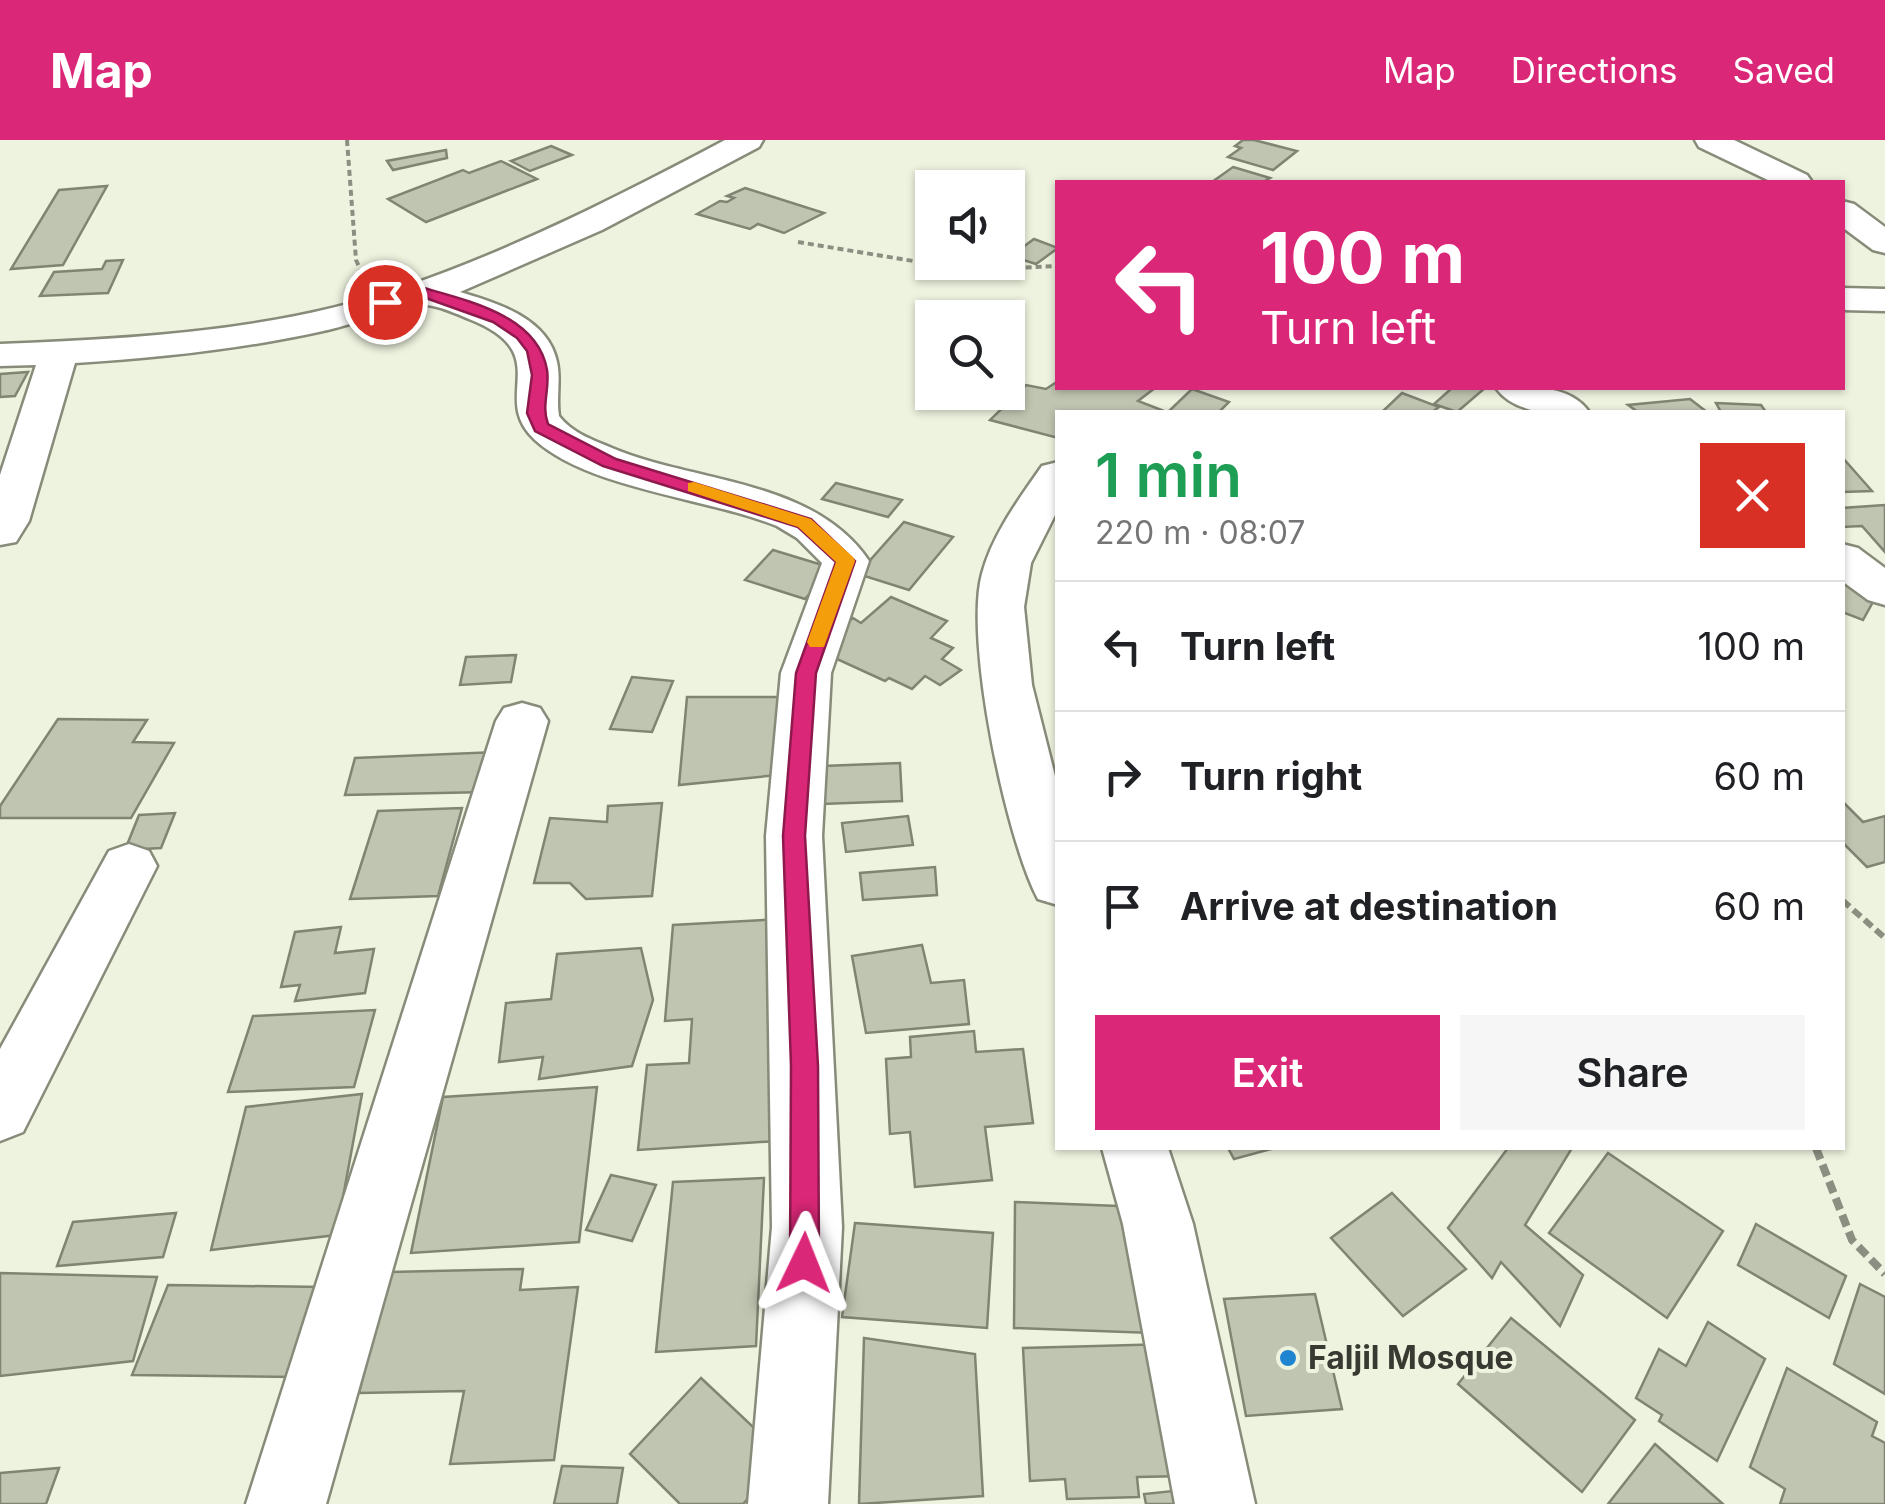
<!DOCTYPE html>
<meta charset="utf-8">
<style>
:root{--surface:#fff;--page:#f6f6f6;--text:#202124;--muted:#757577;--line:#e0e0e0;--accent:#db2777}
body{margin:0;font-family:Inter,sans-serif;background:var(--page);color:var(--text);height:100vh;display:flex;flex-direction:column;font-size:38px;white-space:nowrap}
*{box-sizing:border-box;margin:0}
p{font-size:32px;color:var(--muted)}
.icon{flex:none;width:55px;height:55px;fill:none;stroke:currentColor;stroke-width:2;stroke-linecap:round;stroke-linejoin:round}
.map{position:relative;flex:1;overflow:hidden}
.panel{position:absolute;left:1055px;top:270px;width:790px;height:740px;display:flex;flex-direction:column;background:var(--surface);border-radius:0px;box-shadow:0 2px 8px #0004}
.panel>*{flex:none}
.top-card{position:absolute;left:1055px;top:40px;width:790px;height:210px;border-radius:0px;box-shadow:0 2px 8px #0004;background:#db2777;color:#fff;overflow:hidden}
.fabs{position:absolute;left:915px;top:30px;display:grid;gap:20px}
.fabs a{display:grid;place-items:center;width:110px;height:110px;border-radius:0px;background:var(--surface);box-shadow:0 2px 8px #0004;font-size:50px}
.pin{position:absolute;display:grid;place-items:center;width:85px;height:85px;color:#fff;margin:-42px;border:5px solid #fff;border-radius:50%;box-shadow:0 2px 10px #0007}
.me{position:absolute;width:110px;margin:-55px;rotate:2deg;stroke-linejoin:round;filter:drop-shadow(0 0 8px #0008)}
.turn{display:flex;align-items:center;gap:35px;height:210px;padding:0 40px;font-size:45px}
.turn .icon{width:130px;height:130px;stroke-width:2.5}
.turn b{display:block;font-size:70px;line-height:85px}
.round{display:grid;place-items:center;flex:none;width:105px;height:105px;border-radius:0px;background:var(--page)}
.head{display:flex;align-items:center;justify-content:space-between;height:170px;padding:0 40px}
h1{font-size:60px;font-weight:600;line-height:75px;color:#1e9e55}
.cta{display:flex;gap:20px;margin-top:auto;padding:20px 40px}
.cta a{flex:1;height:115px;border-radius:0px;background:var(--accent);color:#fff;font-size:40px;font-weight:600;line-height:115px;text-align:center}
.cta a+a{background:var(--page);color:var(--text)}
ul{padding:0;list-style:none}
li{display:flex;align-items:center;gap:30px;height:130px;padding:0 40px;border-top:2px solid var(--line)}
li div{flex:1}
li b{display:block;font-size:38px}
li em{font-style:normal}
header{display:flex;align-items:center;gap:60px;box-sizing:border-box;height:140px;padding:0 50px;background:var(--accent);color:#fff}
header strong{font-size:48px}
nav{display:flex;gap:55px;margin-inline-start:auto;font-size:35px}
.map>svg:first-child{display:block}
</style>
<header>
<strong>Map</strong>
<nav><a>Map</a><a>Directions</a><a>Saved</a></nav>
</header>
<div class="map">
<svg width="1885" height="1364" viewBox="0 0 1885 1364">
<rect width="100%" height="100%" fill="#eef3df"/>
<g fill="#c0c5b1" stroke="#808472" stroke-width="2.5">
<path d="M1243,0H1254L1297,11L1273,30L1228,17L1241,8L1235,6Z"/>
<path d="M551,6L572,15L530,31L511,21Z"/>
<path d="M446,10L447,18L393,30L387,21Z"/>
<path d="M501,21L537,39L426,82L388,59L463,30L469,33Z"/>
<path d="M1233,27L1270,38L1263,42H1212Z"/>
<path d="M107,46L63,125L11,129L59,50Z"/>
<path d="M745,48L824,73L784,93L758,84L750,89L697,74L720,61L727,62L734,58L727,56Z"/>
<path d="M1034,99L1058,108L1036,124L1011,116Z"/>
<path d="M123,120L108,153L40,156L54,132L102,129L106,121Z"/>
<path d="M28,232L15,256L0,257V234Z"/>
<path d="M1058,241V248H1155L1138,261L1164,271L1058,272V298L990,280L1026,245L1046,249Z"/>
<path d="M1452,248H1485L1457,272L1434,264Z"/>
<path d="M1192,249L1229,262L1219,272H1168Z"/>
<path d="M1402,253L1439,267L1432,272H1382Z"/>
<path d="M1690,259L1707,272H1638L1628,265Z"/>
<path d="M1716,263L1761,265L1766,272H1721Z"/>
<path d="M1842,317L1872,351L1842,352Z"/>
<path d="M836,343L902,360L888,377L822,359Z"/>
<path d="M1885,365V412L1862,386L1842,387V368Z"/>
<path d="M904,382L953,397L909,450L858,434Z"/>
<path d="M773,410L832,428L805,459L745,440Z"/>
<path d="M1842,438L1879,451L1863,480L1842,472Z"/>
<path d="M891,457L947,481L931,498L953,508L942,519L961,530L940,545L925,536L912,549L889,538L885,541L826,514L830,497L853,478L861,483Z"/>
<path d="M516,515L511,542L460,545L466,517Z"/>
<path d="M632,537L673,541L652,592L610,589Z"/>
<path d="M687,557H794L778,635L679,645Z"/>
<path d="M58,579L147,580L133,602L174,603L131,678H0V666Z"/>
<path d="M496,612L487,652L345,655L355,618Z"/>
<path d="M900,623L902,661L822,664L823,626Z"/>
<path d="M1842,661L1863,682L1885,676V722L1867,727L1842,702Z"/>
<path d="M662,663L652,756L586,759L570,743H534L550,678L607,682L608,666Z"/>
<path d="M462,668L438,756L350,759L378,671Z"/>
<path d="M175,673L161,708L125,710L139,675Z"/>
<path d="M908,676L913,705L846,712L842,683Z"/>
<path d="M935,727L937,755L863,760L860,733Z"/>
<path d="M782,779L777,1001L638,1010L647,925L689,923L692,879L665,881L673,785Z"/>
<path d="M341,787L335,813L374,809L365,853L295,861L300,845L281,847L295,792Z"/>
<path d="M922,805L931,843L964,840L969,884L866,893L852,816Z"/>
<path d="M641,808L653,860L632,926L539,939L543,917L499,922L506,863L551,859L557,814Z"/>
<path d="M375,870L354,947L228,952L253,876Z"/>
<path d="M974,891L976,912L1023,909L1033,983L985,987L992,1040L915,1047L910,992L890,994L886,919L911,917L910,897Z"/>
<path d="M597,947L579,1102L411,1113L443,957Z"/>
<path d="M362,954L336,1095L211,1110L246,967Z"/>
<path d="M1228,1008H1275L1234,1019Z"/>
<path d="M1508,1008H1572L1525,1085L1583,1135L1560,1186L1501,1122L1492,1138L1448,1088Z"/>
<path d="M1608,1013L1723,1091L1667,1178L1549,1093Z"/>
<path d="M611,1035L656,1045L632,1101L586,1090Z"/>
<path d="M764,1038L756,1206L656,1212L673,1042Z"/>
<path d="M1392,1053L1466,1129L1403,1176L1331,1098Z"/>
<path d="M1015,1062L1144,1067L1152,1193L1014,1188Z"/>
<path d="M176,1073L163,1117L57,1126L73,1082Z"/>
<path d="M855,1083L993,1093L987,1188L842,1177Z"/>
<path d="M1756,1084L1846,1136L1829,1178L1738,1125Z"/>
<path d="M523,1129L520,1150L578,1147L554,1320L450,1324L464,1251L359,1253L390,1132Z"/>
<path d="M0,1133L157,1137L133,1221L0,1236Z"/>
<path d="M1860,1144L1885,1157V1254L1834,1224Z"/>
<path d="M168,1145L324,1147L295,1237L132,1235Z"/>
<path d="M1315,1154L1342,1269L1246,1276L1224,1159Z"/>
<path d="M1511,1178L1635,1280L1582,1352L1458,1244Z"/>
<path d="M1708,1182L1765,1219L1717,1321L1659,1281L1662,1275L1636,1258L1659,1209L1686,1226Z"/>
<path d="M864,1198L975,1214L983,1356L859,1364Z"/>
<path d="M1169,1204L1185,1336L1137,1337L1139,1357L1067,1359L1065,1339L1030,1341L1023,1208Z"/>
<path d="M1787,1228L1877,1282L1872,1296L1885,1303V1364H1780L1785,1349L1750,1327Z"/>
<path d="M701,1238L785,1317L743,1364H680L630,1314Z"/>
<path d="M1655,1304L1723,1364H1608Z"/>
<path d="M562,1326L623,1328L617,1364H554Z"/>
<path d="M59,1328L46,1364H0V1333Z"/>
<path d="M1192,1349L1195,1364H1146L1144,1354Z"/>
</g>
<g fill="none" stroke-linecap="round" stroke-linejoin="round">
<g stroke="#878b79" stroke-width="5">
<g id="minor">
<path d="M725,0H763L759,7L602,90L460,152C497,163 548,178 557,222C561,240 556,258 559,276C572,293 593,300 612,308C695,343 814,339 869,421L831,533L822,696L842,1087L828,1364H748L772,1087L766,696L781,533L822,423L797,398L777,386C708,358 589,349 535,300C488,257 558,214 469,179C457,174 440,166 426,165C412,164 344,187 323,191C242,209 159,218 75,223L29,381L16,402L0,405V335L36,225L0,226V204C135,199 278,191 407,146C517,108 621,55 725,0Z"/>
<path d="M1695,0H1734L1807,35L1812,42H1772L1699,7Z"/>
<path d="M1842,61L1854,64L1885,87V113L1873,110L1842,87Z"/>
<path d="M1842,148L1885,149V171L1842,170Z"/>
<path d="M1496,248C1526,246 1570,244 1589,272C1559,274 1516,276 1496,248Z"/>
<path d="M1058,322V369L1031,423L1024,467L1032,545L1058,648V765L1038,759C1006,699 964,499 982,434C992,395 1019,359 1042,326Z"/>
<path d="M1842,404L1858,408L1885,428V465L1868,460L1842,441Z"/>
<path d="M522,563L540,568L548,581L326,1364H246L496,581L504,568Z"/>
<path d="M129,704L149,711L157,726L23,992L0,1001V909L109,711Z"/>
<path d="M1102,1008H1168L1193,1084L1255,1364H1175L1123,1084Z"/>
</g>
</g>
<g stroke="#8b8f81" stroke-width="4" stroke-dasharray="6 4" stroke-linecap="butt">
<path d="M347,0L356,120L361,131"/>
<path d="M798,102L968,130L1058,126"/>
</g>
<path stroke="#8b8f81" stroke-width="6" stroke-dasharray="10 5" stroke-linecap="butt" d="M1842,760L1885,798"/>
<path stroke="#8b8f81" stroke-width="8" stroke-dasharray="12 6" stroke-linecap="butt" d="M1816,1008L1852,1100L1885,1134"/>
<use href="#minor" fill="#fff" fill-rule="evenodd"/>
</g>
<path fill="#db2777" stroke="#8e194d" stroke-width="2.5" d="M424,148C469,161 538,176 547,230C550,249 541,266 548,284L616,319L811,379L855,421L816,533L805,696L818,926L819,1123L815,1133L804,1137L794,1133L790,1123L791,926L783,696L796,533L836,422L798,387L603,326L535,291L527,273L532,235L527,211L517,198L493,182L423,157L385,167L378,162Z"/>
<path fill="#f59e0b" d="M694,342L811,379L853,417L855,421L824,507H810L807,502L836,422L798,387L688,351V343Z"/>
<circle fill="#1f85d0" stroke="#eef3df" stroke-width="4" cx="1288" cy="1218" r="10"/>
<g text-anchor="middle" stroke-width="8" stroke-linejoin="round" paint-order="stroke">
<g font-size="32" font-weight="bold" fill="#383a32" stroke="#eef3df" text-anchor="start">
<text x="1308" y="1229">Faljil Mosque</text>
</g>
</g>
</svg>
<div class="fabs">
<a><svg class="icon" aria-label="sound" viewBox="0 0 24 24"><path d="M4 9h4l5-4v14l-5-4H4zM17 9q2 3 0 6"/></svg></a>
<a><svg class="icon" aria-label="search" viewBox="0 0 24 24"><circle cx="10" cy="10" r="6"/><path d="M15 15l6 6"/></svg></a>
</div>
<div class="pin" style="left:385px;top:162px;background:#d93025"><svg class="icon" aria-label="arrive" viewBox="0 0 24 24"><path d="M6 21V4h12l-3 4 3 4H6"/></svg></div>
<svg class="me" style="left:804px;top:1123px" viewBox="-20 -20 40 40"><path d="M0-17L14 15 0 8-14 15z" fill="#db2777" stroke="#fff" stroke-width="4"/></svg>
<div class="top-card">
<div class="turn"><svg class="icon" aria-label="left" viewBox="0 0 24 24"><path d="M17 20v-9H6M10 6l-5 5 5 5"/></svg><div><b>100 m</b>Turn left</div></div>
</div>
<section class="panel">
<div class="head"><div><h1>1 min</h1><p>220 m · 08:07</p></div><a class="round" style="background:#d93025;color:#fff"><svg class="icon" aria-label="close" viewBox="0 0 24 24"><path d="M6 6l12 12M18 6L6 18"/></svg></a></div>
<ul>
<li><svg class="icon" aria-label="left" viewBox="0 0 24 24"><path d="M17 20v-9H6M10 6l-5 5 5 5"/></svg><div><b>Turn left</b></div><em>100 m</em></li>
<li><svg class="icon" aria-label="right" viewBox="0 0 24 24"><path d="M7 20v-9h11M14 6l5 5-5 5"/></svg><div><b>Turn right</b></div><em>60 m</em></li>
<li><svg class="icon" aria-label="arrive" viewBox="0 0 24 24"><path d="M6 21V4h12l-3 4 3 4H6"/></svg><div><b>Arrive at destination</b></div><em>60 m</em></li>
</ul>
<div class="cta"><a>Exit</a><a>Share</a></div>
</section>
</div>
